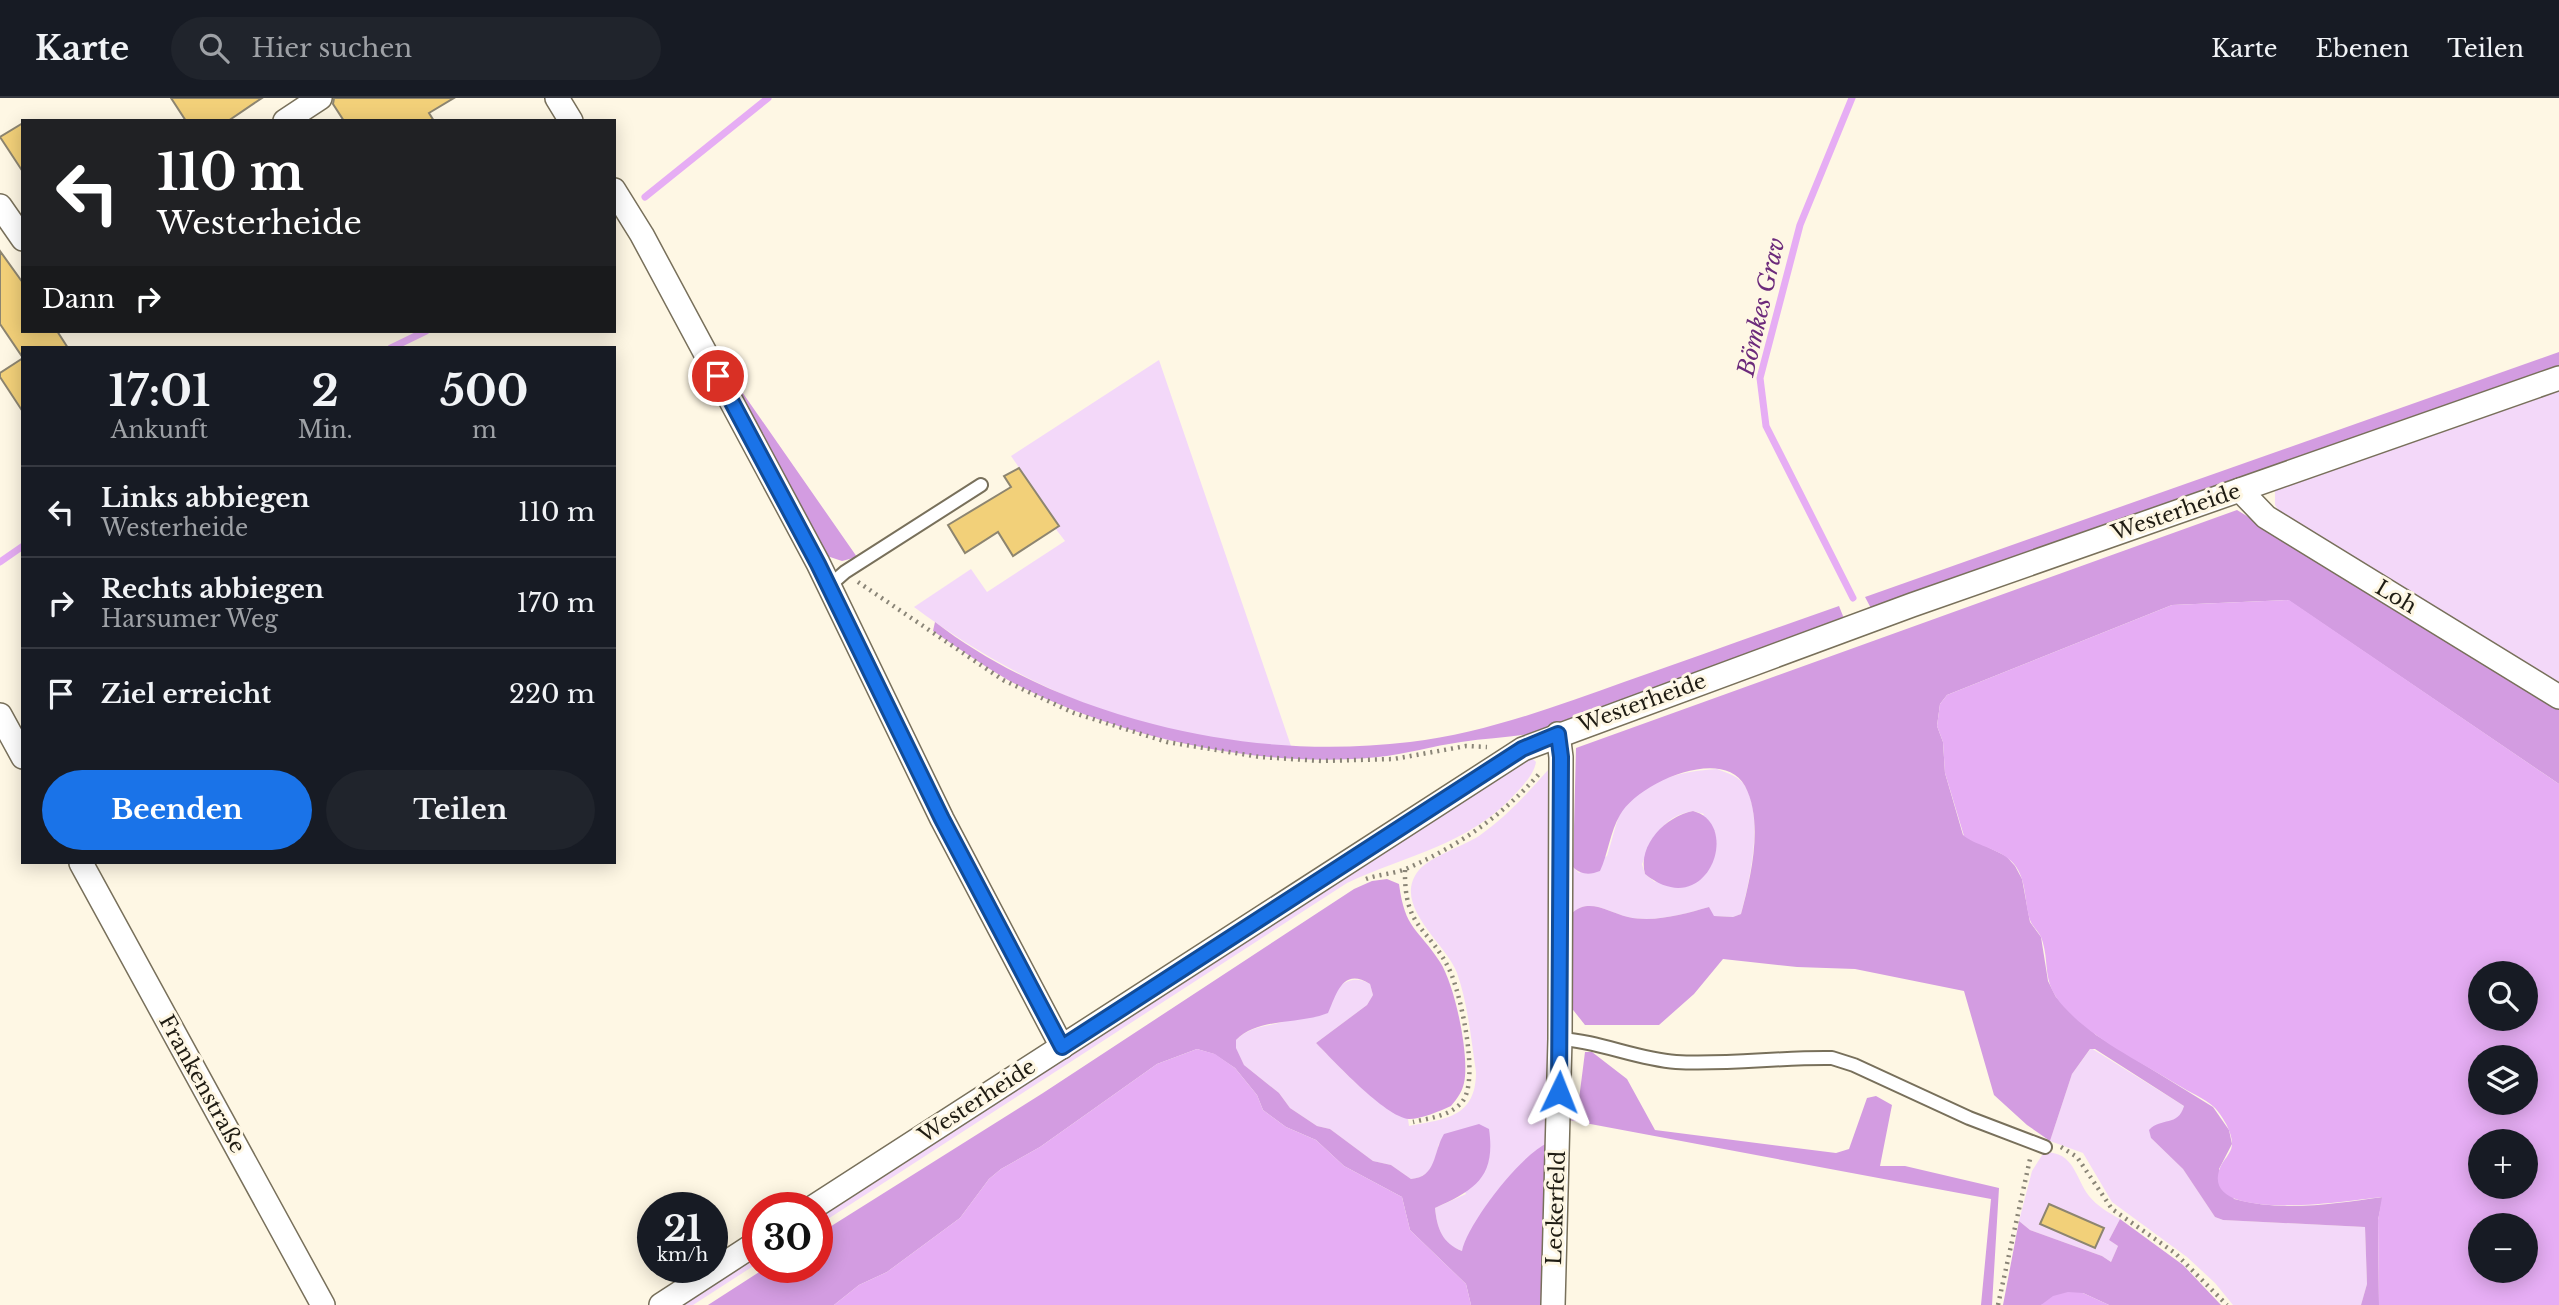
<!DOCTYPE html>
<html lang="de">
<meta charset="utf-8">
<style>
:root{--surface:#171b24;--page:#20242c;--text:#f1f3f6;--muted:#9ea1a6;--line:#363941;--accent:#1a73e8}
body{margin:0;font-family:"Libre Baskerville",serif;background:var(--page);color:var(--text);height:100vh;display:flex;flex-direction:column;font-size:26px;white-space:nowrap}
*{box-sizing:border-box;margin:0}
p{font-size:23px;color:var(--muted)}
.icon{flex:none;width:38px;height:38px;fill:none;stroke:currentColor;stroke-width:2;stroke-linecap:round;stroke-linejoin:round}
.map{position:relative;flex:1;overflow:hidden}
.drawer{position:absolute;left:21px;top:248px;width:595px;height:518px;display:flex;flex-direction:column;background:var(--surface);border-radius:0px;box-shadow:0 4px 18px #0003}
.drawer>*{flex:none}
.banner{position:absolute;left:21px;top:21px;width:595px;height:214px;border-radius:0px;box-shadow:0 4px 18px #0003;background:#202124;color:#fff;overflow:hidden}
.controls{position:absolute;left:2468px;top:863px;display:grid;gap:14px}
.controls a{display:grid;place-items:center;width:70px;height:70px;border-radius:50%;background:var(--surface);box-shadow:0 4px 18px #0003;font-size:35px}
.speed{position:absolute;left:637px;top:1094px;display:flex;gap:14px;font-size:35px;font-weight:700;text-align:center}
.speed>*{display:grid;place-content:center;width:91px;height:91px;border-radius:50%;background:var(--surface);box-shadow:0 4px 18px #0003;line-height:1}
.speed small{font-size:18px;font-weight:400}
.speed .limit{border:10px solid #d22;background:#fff;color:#111}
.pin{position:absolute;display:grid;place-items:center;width:60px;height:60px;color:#fff;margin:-30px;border:4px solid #fff;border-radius:50%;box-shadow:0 2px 7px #0007}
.me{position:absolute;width:77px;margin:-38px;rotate:2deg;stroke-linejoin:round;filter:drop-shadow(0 0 5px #0008)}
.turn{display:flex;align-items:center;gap:24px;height:147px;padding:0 21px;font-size:32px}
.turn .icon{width:91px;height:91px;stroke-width:2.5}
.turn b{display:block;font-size:49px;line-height:60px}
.then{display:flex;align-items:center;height:66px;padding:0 21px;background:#0003;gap:14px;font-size:26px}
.eta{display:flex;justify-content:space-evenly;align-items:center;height:119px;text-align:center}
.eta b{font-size:42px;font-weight:700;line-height:49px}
.action{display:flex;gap:14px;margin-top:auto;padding:14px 21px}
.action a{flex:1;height:80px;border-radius:42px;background:var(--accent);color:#fff;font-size:28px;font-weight:700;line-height:80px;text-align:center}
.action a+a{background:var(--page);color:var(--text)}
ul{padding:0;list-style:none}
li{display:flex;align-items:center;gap:21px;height:91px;padding:0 21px;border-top:2px solid var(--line)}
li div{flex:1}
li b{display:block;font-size:26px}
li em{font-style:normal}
header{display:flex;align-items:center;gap:42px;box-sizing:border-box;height:98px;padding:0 35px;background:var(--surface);border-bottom:2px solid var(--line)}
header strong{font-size:33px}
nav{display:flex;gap:38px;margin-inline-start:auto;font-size:24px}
.search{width:490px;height:63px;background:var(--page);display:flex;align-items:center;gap:18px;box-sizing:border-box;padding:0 24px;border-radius:38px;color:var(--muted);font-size:26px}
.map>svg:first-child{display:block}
</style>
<header>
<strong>Karte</strong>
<div class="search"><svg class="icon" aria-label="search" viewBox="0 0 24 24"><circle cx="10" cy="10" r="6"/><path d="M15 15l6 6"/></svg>Hier suchen</div>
<nav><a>Karte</a><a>Ebenen</a><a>Teilen</a></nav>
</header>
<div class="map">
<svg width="2559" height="1207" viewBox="0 0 2559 1207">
<rect width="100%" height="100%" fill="#fef7e4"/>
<g fill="#f3d8f9" fill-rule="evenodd">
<path d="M1159,262L1291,648C1155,647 1021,589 914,509L971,471L987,494L1065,443L1055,430L1059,427L1011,358Z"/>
<path d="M2559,291V591L2284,421L2275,407V392Z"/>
<path d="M1532,660L1536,664C1534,676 1525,685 1516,695C1468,748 1408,756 1347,785L817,1128V1117Z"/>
<path d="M1717,671C1727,675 1739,678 1745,688C1764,720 1750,782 1741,816L1733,819L1713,818L1709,809C1684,816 1654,825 1628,819C1609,815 1590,799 1572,815L1573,769L1579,775L1607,758C1611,746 1614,732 1618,721C1633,683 1682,673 1717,671ZM1693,713L1704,716L1655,784L1645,776L1642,766C1654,740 1662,718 1693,713Z"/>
<path d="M1548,672L1551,687L1548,1045L1462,1153C1442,1146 1437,1130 1435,1110L1466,1096L1439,1045C1435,1063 1432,1079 1411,1081L1391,1067L1373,1063L1330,1031L1317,1028L1290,1010L1279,995L1244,967L1236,951V942C1251,927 1269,929 1289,922C1303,918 1318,911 1332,906C1334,886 1353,875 1370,886L1373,897L1367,907L1316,945C1344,973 1371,1005 1408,1021L1409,1028C1446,1021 1476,1019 1476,974C1471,941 1468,906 1457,875C1447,846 1390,807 1419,772C1430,759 1463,748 1479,738C1505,720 1527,696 1548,672Z"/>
<path d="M2091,950L2184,1008L2181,1017L2151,1040L2183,1071L2215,1119L2223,1122L2365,1129L2367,1186L2361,1207H2233L2215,1185L2187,1159L2112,1104L2083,1055L2050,1043L2072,976Z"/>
<path d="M2044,1054C2075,1054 2075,1080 2089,1098C2097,1108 2109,1115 2120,1121L2109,1142L2118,1148L2111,1164L2102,1158L2030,1132L2019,1123L2032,1073Z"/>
<path d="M758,1155V1165L693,1207H676Z"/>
</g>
<g fill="#d39ce1">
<path d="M708,245L857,459L842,463L824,457L764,339Z"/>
<path d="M2559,254V271L1873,514L1865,499Z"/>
<path d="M2237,412L2559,610V686L2288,502L2172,507L1947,597L1940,606L1937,628L1943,644L1945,675L1963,737L2006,758L2015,768L2022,781L2030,824L2041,839L2048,883L2056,899L2096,937L2213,1009L2229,1032L2232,1046L2219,1071L2234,1101C2283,1114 2333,1106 2383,1099L2378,1122L2379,1207H2361L2367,1186L2365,1129L2223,1122L2215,1119L2183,1071L2151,1040L2149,1032C2161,1019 2178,1029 2184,1008L2095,951H2090L2072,976L2050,1043L2027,1027L1994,997L1964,893L1855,871L1797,869L1723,861L1694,896L1659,927H1585L1570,908L1572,815C1590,799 1609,815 1628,819C1654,825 1684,816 1709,809L1714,818L1733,819L1741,816C1751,779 1764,724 1745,688C1722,647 1637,686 1620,717C1610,734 1608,756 1600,773C1590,777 1581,777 1573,769L1576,650Z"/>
<path d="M1839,508L1845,523L1535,635C1510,640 1486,640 1461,644C1433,648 1406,656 1378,659C1261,672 1111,638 1008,582C982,567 958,550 933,533L935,524C999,573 1075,606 1153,626C1238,648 1324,654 1410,644C1485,635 1554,609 1624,584C1696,559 1767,533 1839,508Z"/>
<path d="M1693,713C1743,726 1707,826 1645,776C1637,747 1666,718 1693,713Z"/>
<path d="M1387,781L1399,786C1405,832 1418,830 1440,864C1455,887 1470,959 1464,985C1462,994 1457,1001 1451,1008C1440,1013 1421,1021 1409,1021C1385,1019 1333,962 1316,945L1367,907L1373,897L1370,886C1342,868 1336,898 1328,915C1298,927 1259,919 1236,942V950L1244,967L1279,995L1290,1010L1317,1028L1330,1031L1373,1063L1391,1067L1411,1081C1437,1079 1433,1054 1444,1036L1479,1026L1489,1031C1496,1079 1475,1092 1435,1110C1437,1130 1442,1145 1462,1153C1467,1126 1522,1055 1548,1045L1545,1207H1471L1466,1186L1410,1132L1402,1099L1344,1068L1316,1042L1286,1029L1263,1012L1257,997L1235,970L1214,956L1197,951L1157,966L1040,1049L1001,1071L989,1081L960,1120L887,1174L859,1187L834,1207H708L767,1169H817V1137L1043,995L1354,791L1372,783Z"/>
<path d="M1585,954H1592L1627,981L1655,1032L1836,1055L1849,1051L1867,1000L1876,998L1892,1007L1880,1068H1905L1999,1090L1992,1207H1981L1991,1101L1569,1022L1577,1017Z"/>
<path d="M2120,1121L2183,1167L2221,1207H2109L2083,1195L2041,1207H2003L2019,1123L2030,1132L2102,1158L2111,1164L2118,1148L2109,1142Z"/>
</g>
<g fill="#e6adf4" fill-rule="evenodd">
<path d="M2289,502L2559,686V1207H2379L2378,1122L2382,1099C2359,1101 2197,1129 2220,1070C2223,1062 2231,1056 2232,1047C2233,1035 2222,1017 2214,1009C2204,1000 2189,994 2178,987C2139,963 2094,942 2064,909C2040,883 2051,865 2041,839C2038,833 2032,828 2030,822C2024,803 2027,782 2014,766C2001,751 1979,749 1964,738L1945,675L1943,644L1937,628L1940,606L1947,597L2172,507ZM2480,875H2525V920H2480ZM2480,959H2525V1004H2480ZM2480,1043H2525V1088H2480ZM2480,1127H2525V1172H2480Z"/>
<path d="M1197,951L1215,956L1235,970L1257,997L1263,1012L1286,1029L1316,1042L1344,1068L1402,1099L1410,1132L1466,1186L1471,1207H834L859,1187L887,1174L960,1120L989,1081L1001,1071L1040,1049L1157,966Z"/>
<path d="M2068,1194L2083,1195L2109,1207H2041L2053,1198Z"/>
</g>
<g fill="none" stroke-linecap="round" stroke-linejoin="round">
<g stroke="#e6adf4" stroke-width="7">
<path d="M1852,0L1800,127L1760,280L1766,328L1853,500"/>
<path d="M645,99L768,0"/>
<path d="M391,250L426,233"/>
<path d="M0,464L23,448"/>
</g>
</g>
<g fill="#f2d079" stroke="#8d8570" stroke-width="2">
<path d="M171,0H262L228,23H186Z"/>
<path d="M334,0H454L429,15L434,23H344L333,6Z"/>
<path d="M23,25V74L0,39Z"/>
<path d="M0,153L23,185V233H57L68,250H23V314L0,279V275L23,260L0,226Z"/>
<path d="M1019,370L1059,428L1013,458L998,434L965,455L948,427L1011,389L1004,378Z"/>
<path d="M2049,1106L2104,1130L2095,1150L2040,1126Z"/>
</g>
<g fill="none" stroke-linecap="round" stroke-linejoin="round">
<g stroke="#78705b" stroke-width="16">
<g id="lane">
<path d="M829,488L845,474L981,387"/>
<path d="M1560,941C1599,943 1636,961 1676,964C1728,967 1780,959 1832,960L1854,967L1969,1020L2045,1049"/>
</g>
</g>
<g stroke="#78705b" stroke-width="26">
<g id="street">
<path d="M557,0L571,23"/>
<path d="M285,23L320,0"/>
<path d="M614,92L642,137L818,465L942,721L1062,949"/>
<path d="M0,108L23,141"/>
<path d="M2240,392L2266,419L2559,599"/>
<path d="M0,617L23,659"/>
<path d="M81,765L323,1207"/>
<path d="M812,1110L1523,651L1912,507L2559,280"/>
<path d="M661,1207L758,1144"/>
<path d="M1553,1207L1560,941L1561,659L1558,636"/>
</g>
</g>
<g stroke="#8a8577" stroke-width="4.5" stroke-dasharray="2 5" stroke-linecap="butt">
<path d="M858,484L1003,582L1074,615L1167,644L1260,659L1321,663L1394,661L1466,648L1487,649"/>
<path d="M1405,772C1404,832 1429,828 1450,873C1461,897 1480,983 1462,1004C1450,1018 1430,1020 1413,1024"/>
<path d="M1366,781C1379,776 1395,776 1408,770C1460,747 1502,718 1540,675"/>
<path d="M2061,1049L2077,1059L2112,1111L2175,1155L2227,1207"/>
<path d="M1998,1207L2030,1061"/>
</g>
<use href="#lane" stroke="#fff" stroke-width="12"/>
<use href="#street" stroke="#fff" stroke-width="23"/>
</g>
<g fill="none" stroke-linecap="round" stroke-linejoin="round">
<g stroke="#114b97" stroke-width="18">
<path id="route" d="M718,278L818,466L942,721L1062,949L1522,651L1558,636L1561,659L1559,994"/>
</g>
<use href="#route" stroke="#1a73e8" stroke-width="12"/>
</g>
<g text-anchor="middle" stroke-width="6" stroke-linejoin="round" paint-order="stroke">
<g font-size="21" fill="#1f1c13" stroke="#fef7e4">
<text transform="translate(2176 414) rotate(-19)" y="7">Westerheide</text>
<text transform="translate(2396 499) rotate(31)" y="7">Loh</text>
<text transform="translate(1642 605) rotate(-20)" y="7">Westerheide</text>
<text transform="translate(202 986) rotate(61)" y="7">Frankenstraße</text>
<text transform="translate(977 1003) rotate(-33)" y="7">Westerheide</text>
<text transform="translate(1556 1110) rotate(-88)" y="7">Leckerfeld</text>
</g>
<g font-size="23" font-style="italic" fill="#6c2a7b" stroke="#fef7e4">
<text transform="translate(1761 209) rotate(-77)" y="8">Bömkes Grav</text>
</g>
</g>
</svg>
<div class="controls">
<a><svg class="icon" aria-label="search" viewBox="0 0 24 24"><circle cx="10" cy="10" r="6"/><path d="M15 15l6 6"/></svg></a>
<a><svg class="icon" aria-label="layers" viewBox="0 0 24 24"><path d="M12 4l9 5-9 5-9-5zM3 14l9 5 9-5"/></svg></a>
<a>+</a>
<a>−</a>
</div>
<div class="speed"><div>21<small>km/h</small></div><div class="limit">30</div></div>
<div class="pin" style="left:718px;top:278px;background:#d93025"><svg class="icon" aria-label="arrive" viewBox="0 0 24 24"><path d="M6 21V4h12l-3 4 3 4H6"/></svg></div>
<svg class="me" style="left:1559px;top:994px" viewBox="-20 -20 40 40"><path d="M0-17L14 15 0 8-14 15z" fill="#1a73e8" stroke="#fff" stroke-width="4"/></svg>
<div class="banner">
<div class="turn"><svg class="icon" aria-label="left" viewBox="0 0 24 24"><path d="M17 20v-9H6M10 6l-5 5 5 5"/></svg><div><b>110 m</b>Westerheide</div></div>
<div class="then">Dann<svg class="icon" aria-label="right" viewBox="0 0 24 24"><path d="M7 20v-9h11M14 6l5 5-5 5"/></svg></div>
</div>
<section class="drawer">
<div class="eta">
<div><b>17:01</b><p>Ankunft</p></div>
<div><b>2</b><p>Min.</p></div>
<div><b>500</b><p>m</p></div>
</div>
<ul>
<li><svg class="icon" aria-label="left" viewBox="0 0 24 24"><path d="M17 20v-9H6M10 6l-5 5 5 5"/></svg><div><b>Links abbiegen</b><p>Westerheide</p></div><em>110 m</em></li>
<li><svg class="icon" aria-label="right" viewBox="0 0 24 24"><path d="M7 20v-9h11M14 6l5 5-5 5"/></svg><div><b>Rechts abbiegen</b><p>Harsumer Weg</p></div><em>170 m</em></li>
<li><svg class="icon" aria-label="arrive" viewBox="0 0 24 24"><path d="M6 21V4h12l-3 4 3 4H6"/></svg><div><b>Ziel erreicht</b></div><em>220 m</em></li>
</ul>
<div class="action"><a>Beenden</a><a>Teilen</a></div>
</section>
</div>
